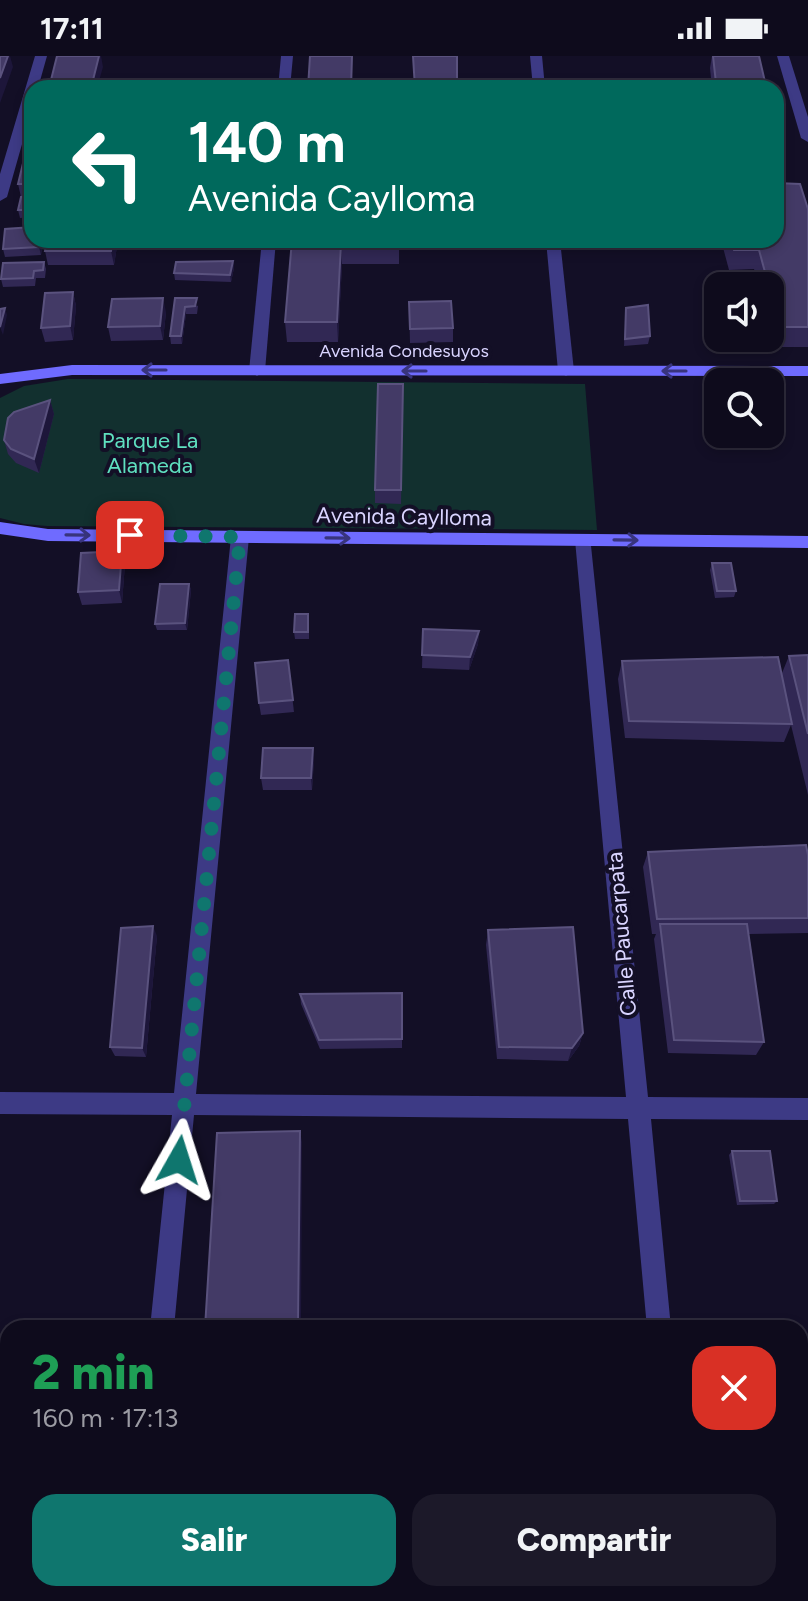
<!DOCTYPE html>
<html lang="es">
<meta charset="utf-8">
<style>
:root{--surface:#0e0b1c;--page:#1c1929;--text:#f1f3f6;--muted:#9b9ba3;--line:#2e2b3b;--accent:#0f766e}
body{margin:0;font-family:Figtree,sans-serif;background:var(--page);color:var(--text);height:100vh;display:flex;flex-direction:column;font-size:30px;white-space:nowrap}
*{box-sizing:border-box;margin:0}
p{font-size:26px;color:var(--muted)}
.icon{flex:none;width:44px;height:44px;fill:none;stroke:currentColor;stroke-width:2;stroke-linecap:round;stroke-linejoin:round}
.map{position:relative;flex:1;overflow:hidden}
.sheet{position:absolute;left:0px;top:1264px;width:808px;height:282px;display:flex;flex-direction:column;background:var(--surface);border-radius:24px 24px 0 0;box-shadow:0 4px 12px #0003,0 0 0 2px var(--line)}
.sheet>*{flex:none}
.top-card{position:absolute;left:24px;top:24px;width:760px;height:168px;border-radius:24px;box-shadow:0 4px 12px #0003,0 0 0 2px var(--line);background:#00695c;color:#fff;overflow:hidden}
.controls{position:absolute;left:704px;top:216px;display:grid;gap:16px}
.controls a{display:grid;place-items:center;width:80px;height:80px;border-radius:16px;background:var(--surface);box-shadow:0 4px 12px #0003,0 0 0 2px var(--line);font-size:40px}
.pin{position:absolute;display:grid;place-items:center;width:68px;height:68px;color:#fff;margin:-34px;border-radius:16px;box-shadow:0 4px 12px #0006}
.me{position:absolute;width:88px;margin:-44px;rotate:6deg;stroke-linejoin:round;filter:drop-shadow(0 0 6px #0008)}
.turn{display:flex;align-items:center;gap:28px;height:168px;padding:0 32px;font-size:36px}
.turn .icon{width:104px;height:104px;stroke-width:2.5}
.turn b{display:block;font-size:56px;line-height:68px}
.round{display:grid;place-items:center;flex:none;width:84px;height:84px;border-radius:24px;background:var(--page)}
.summary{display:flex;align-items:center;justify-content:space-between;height:136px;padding:0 32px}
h1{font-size:48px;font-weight:800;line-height:60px;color:#1e9e55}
.action{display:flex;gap:16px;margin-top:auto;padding:16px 32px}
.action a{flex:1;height:92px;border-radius:24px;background:var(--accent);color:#fff;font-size:32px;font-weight:800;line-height:92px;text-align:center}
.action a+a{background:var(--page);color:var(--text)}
.status{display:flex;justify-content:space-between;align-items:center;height:56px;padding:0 40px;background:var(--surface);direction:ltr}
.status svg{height:22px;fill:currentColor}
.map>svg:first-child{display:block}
</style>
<div class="status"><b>17:11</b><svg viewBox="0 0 49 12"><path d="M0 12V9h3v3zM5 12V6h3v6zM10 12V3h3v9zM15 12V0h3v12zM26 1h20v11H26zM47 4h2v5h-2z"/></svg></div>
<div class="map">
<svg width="808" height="1545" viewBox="0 0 808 1545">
<rect width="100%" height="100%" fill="#130f26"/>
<path fill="#12302f" d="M68,323L585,328L597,474L47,470L24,468L0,462V342L24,330Z"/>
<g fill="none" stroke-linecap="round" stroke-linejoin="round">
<g fill="#3d3a85" fill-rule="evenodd">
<path d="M35,0H47L38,32H32V53L7,141L0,145V118Z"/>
<path d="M281,0H293L290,32H278Z"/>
<path d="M530,0H542L545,32H533Z"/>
<path d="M777,0H789L808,61V86L801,82Z"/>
<path d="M262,184H276L265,315L257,320L249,315Z"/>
<path d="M546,184H560L574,315L566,320L558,315Z"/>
<path d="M240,475L249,481L196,1038L626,1041L575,484L578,480H590L648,1041L808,1042V1064L651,1063L671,1272H647L628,1063L194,1059L174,1272H150L172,1059L0,1058V1036L174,1037L231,481Z"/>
<rect x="122" y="1538" width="28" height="7"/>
<rect x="671" y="1538" width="28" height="7"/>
</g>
<g fill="#6f6bff" fill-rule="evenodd">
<path d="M72,309L808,310V320L72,319L0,328V318Z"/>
<path d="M0,466L48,473L808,480V492L48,485L0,478Z"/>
</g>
</g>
<g fill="#312854">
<path d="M712,0L765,26L764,32H712L710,12Z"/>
<path d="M32,99V161L20,162L18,154L21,141L18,128Z"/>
<path d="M808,153V291H775L770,273V230H759L754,213L729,214L721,184H776Z"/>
<path d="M43,184L41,199L5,201L3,193Z"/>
<path d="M47,184H118L114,209H48L45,195Z"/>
<path d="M292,184H399V208H342L338,286H287L285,266Z"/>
<path d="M233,205L234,212L231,226L175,224L174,217Z"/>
<path d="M44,206L46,213L45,222H36L35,230L3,231L1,223Z"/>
<path d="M73,236L76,250L73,284L45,286L41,272Z"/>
<path d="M175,242L198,250L197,258H186L182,288H171L170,280Z"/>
<path d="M710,243H718V281H713L707,257Z"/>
<path d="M409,246L453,272V286L410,287Z"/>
<path d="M626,252L650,280L648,288L624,290Z"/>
<path d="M166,256L163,284L111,285L108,271Z"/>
<path d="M403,328L401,448L375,447V434Z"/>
<path d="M50,344L54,358L39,417L16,407L8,398L4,384Z"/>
<path d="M122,495L125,508L122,547L82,549L78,536Z"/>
<path d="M712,507L736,535L734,541L715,542L710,514Z"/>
<path d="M189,528L191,534L187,574H157L155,568Z"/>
<path d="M309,564V583H295L294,576Z"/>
<path d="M423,573L479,575L478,588L469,614L422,612Z"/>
<path d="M808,599V739L791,669L784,686L625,682L618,623L622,605L782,617L789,600Z"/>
<path d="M288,604L294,656L261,659L259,647Z"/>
<path d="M314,704L312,734H263L261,722Z"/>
<path d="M648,796L808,799V877L749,878L764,986L756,999L668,997L654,883L656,878H652L643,811Z"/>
<path d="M488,874L583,977L579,990L568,1005L497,1003L486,889Z"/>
<path d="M157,880L146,1001L115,1000L110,991Z"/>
<path d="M402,937V992L320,993L301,948L300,938Z"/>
<path d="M732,1095L777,1145L774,1148L737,1149L729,1099Z"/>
</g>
<g fill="#1d163a">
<path d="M8,0H10L13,11L0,47V22Z"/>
<path d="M99,0H101L103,11L97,32H91Z"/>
<path d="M40,184H43L41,199L39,191Z"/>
<path d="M113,184H118L114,209L111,195Z"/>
<path d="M341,188L342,208L338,286L337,266Z"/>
<path d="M233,205L234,212L231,226L230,219Z"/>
<path d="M73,236L76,250L73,284L70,270Z"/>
<path d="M163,242L166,256L163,284L160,270Z"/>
<path d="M185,251L186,258L182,288L181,280Z"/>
<path d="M5,252L7,259L3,279L0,271Z"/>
<path d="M50,344L54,358L39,417L34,403Z"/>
<path d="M122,495L125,508L122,547L119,534Z"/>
<path d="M189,528L191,534L187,574L185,567Z"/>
<path d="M479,575L478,588L469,614L470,601Z"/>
<path d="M313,692L314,704L312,734L311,722Z"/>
<path d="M153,870L157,880L146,1001L142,992Z"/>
<path d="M583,977L579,990L568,1005L572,992Z"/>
<path d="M300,1075L302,1086L301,1272H298Z"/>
</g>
<g fill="#433a66" stroke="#5a527e" stroke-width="2">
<path d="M0,0H8L0,22Z"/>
<path d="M57,0H99L91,32H49Z"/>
<path d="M310,0H352L351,32H308Z"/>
<path d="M413,0H457V32H415Z"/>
<path d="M713,0H759L765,26L716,27Z"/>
<path d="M25,99H32V128H18Z"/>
<path d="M776,127L800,128L808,153V271H780L759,194H734L731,184H776Z"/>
<path d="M32,140V154H18L21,141Z"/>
<path d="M32,171V184H40L39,191L3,193L5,173Z"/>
<path d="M47,184H113L111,195H45Z"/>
<path d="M292,184H399V188H341L337,266H285Z"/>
<path d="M233,205L230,219L174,217L176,206Z"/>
<path d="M44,206L43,214L34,215L33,222L1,223L3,207Z"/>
<path d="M753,228L754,230H727V229Z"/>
<path d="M73,236L70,270L41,272L45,237Z"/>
<path d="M163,242L160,270L108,271L112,243Z"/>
<path d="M175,242H197L195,250L185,251L181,280H170Z"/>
<path d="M710,243H718V267H716Z"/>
<path d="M451,245L453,272L410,273L409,246Z"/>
<path d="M648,249L650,280L625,283L626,252Z"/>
<path d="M5,252L0,271V253Z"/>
<path d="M378,328H403L401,434H375Z"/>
<path d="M50,344L34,403L11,393L4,384L8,362L14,356Z"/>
<path d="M122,495L119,534L78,536L81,497Z"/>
<path d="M712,507H731L736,535H717Z"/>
<path d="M160,528H189L185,567L155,568Z"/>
<path d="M295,558H308V576H294Z"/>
<path d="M423,573L479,575L470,601L422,599Z"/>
<path d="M808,599V678L789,600Z"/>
<path d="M778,601L792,668L629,665L622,605Z"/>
<path d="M288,604L293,644L259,647L255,607Z"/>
<path d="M263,692H313L311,722H261Z"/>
<path d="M806,789L808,799V862L657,863L648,796Z"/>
<path d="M660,868H747L764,986L674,984Z"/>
<path d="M153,870L142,992L110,991L121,872Z"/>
<path d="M573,871L583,977L572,992L499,991L488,874Z"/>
<path d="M402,937V983L319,984L300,938Z"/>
<path d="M300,1075L298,1272H205L217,1077Z"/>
<path d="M732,1095H770L777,1145H740Z"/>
</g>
<defs><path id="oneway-shaft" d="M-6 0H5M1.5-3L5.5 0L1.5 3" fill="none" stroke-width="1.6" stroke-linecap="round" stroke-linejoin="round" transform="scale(2)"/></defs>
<g stroke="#38347d">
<use href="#oneway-shaft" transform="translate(154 314) rotate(-180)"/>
<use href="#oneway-shaft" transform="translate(414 315) rotate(-180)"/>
<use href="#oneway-shaft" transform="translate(674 315) rotate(180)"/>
<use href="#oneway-shaft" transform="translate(78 479) rotate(1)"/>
<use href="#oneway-shaft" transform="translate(338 482) rotate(1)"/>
<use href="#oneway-shaft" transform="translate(626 484) rotate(1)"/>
</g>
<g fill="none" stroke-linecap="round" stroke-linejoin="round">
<path stroke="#0f766e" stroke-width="14" stroke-dasharray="0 25.2" d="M130,479L240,481L179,1104"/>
</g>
<g text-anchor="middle" stroke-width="8" stroke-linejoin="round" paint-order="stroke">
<g font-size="18" fill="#d9d4ff" stroke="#130f26">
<text x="404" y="301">Avenida Condesuyos</text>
</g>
<g font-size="22" fill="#5fe0c0" stroke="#130f26">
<text x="150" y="392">Parque La<tspan x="150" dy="25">Alameda</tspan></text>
</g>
<g font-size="22" fill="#d9d4ff" stroke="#130f26">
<text transform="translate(404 460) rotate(1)" y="8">Avenida Caylloma</text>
<text transform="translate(621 878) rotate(-95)" y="8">Calle Paucarpata</text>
</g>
</g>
</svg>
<div class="controls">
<a><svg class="icon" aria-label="sound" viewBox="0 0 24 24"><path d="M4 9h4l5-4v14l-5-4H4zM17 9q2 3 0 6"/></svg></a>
<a><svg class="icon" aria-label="search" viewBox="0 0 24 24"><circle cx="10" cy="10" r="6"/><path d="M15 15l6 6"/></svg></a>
</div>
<div class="pin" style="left:130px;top:479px;background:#d93025"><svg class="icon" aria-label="arrive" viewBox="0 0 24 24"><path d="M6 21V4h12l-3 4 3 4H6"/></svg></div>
<svg class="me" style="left:179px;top:1104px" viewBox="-20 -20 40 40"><path d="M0-17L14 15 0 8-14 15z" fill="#0f766e" stroke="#fff" stroke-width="4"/></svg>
<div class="top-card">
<div class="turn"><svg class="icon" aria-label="left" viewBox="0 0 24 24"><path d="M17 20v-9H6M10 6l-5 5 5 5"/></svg><div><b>140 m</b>Avenida Caylloma</div></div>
</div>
<section class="sheet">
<div class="summary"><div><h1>2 min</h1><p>160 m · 17:13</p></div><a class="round" style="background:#d93025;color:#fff"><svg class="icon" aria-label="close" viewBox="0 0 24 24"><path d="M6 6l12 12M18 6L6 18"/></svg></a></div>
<div class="action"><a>Salir</a><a>Compartir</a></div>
</section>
</div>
